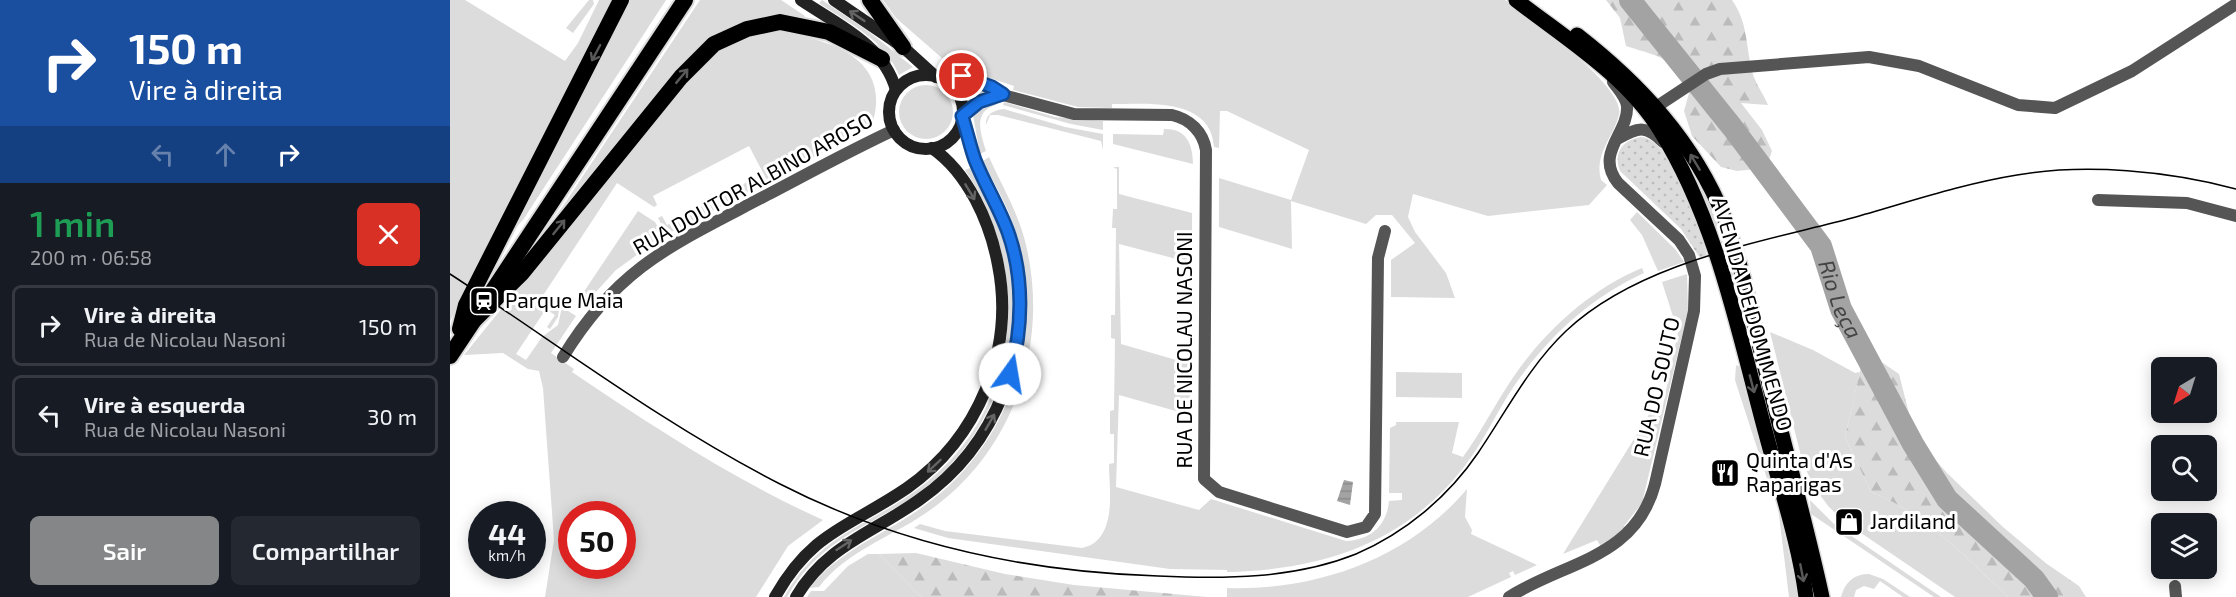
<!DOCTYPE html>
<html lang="pt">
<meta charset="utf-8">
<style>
:root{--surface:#171b24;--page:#242831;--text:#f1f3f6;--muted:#9ea1a6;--line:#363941;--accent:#858687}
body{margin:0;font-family:"Exo 2",sans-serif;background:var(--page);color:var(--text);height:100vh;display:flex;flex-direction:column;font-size:22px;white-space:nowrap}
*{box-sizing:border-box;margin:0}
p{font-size:20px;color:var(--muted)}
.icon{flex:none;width:33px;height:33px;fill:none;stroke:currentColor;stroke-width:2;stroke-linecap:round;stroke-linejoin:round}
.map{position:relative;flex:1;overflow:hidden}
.panel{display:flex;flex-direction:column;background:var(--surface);width:450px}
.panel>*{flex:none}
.banner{background:#1a4fa0;color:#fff;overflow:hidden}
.needle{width:39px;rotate:218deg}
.fabs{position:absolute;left:1701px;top:357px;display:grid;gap:12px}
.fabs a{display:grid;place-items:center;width:66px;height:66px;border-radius:9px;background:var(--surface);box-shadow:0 3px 15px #0003;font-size:30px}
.speed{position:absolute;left:18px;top:501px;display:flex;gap:12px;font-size:30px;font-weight:700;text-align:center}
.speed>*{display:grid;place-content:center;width:78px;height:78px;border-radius:50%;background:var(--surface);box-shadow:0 3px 15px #0003;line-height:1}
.speed small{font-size:15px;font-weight:400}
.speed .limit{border:9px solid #d22;background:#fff;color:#111}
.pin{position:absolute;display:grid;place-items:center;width:51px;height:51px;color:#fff;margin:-26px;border:3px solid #fff;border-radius:50%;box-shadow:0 2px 6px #0007}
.me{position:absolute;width:66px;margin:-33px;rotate:13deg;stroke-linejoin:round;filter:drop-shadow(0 0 4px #0008)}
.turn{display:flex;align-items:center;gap:21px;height:126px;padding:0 30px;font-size:27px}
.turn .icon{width:78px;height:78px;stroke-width:2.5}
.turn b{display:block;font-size:42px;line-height:51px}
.lanes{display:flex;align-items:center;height:57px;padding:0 30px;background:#0003;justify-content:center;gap:30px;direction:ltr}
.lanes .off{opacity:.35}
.round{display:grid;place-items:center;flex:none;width:63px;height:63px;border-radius:9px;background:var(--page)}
.summary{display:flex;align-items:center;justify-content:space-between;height:102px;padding:0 30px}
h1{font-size:36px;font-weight:600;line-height:45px;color:#1e9e55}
.action{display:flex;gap:12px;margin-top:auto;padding:12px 30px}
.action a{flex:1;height:69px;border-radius:9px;background:var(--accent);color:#fff;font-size:24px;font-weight:600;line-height:69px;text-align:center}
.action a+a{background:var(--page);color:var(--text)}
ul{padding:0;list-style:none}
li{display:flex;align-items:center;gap:18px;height:81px;margin:0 12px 9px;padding:0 18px;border:3px solid var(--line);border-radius:9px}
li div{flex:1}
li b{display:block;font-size:22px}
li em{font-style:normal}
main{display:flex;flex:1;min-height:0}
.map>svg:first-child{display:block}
</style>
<main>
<section class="panel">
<div class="banner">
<div class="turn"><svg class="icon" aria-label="right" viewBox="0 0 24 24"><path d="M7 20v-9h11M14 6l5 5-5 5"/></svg><div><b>150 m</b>Vire à direita</div></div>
<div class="lanes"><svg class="icon off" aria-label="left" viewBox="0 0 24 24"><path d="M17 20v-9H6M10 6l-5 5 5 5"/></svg><svg class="icon off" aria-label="ahead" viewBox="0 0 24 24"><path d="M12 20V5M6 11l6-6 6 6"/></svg><svg class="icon" aria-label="right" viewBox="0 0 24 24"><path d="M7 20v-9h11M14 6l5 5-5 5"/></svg></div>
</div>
<div class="summary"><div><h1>1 min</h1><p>200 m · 06:58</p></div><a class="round" style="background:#d93025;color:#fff"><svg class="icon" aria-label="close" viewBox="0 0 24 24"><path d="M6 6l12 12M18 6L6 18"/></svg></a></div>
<ul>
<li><svg class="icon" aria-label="right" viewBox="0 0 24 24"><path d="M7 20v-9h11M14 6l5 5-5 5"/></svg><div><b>Vire à direita</b><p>Rua de Nicolau Nasoni</p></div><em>150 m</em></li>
<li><svg class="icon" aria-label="left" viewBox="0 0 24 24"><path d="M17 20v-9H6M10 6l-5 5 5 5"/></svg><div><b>Vire à esquerda</b><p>Rua de Nicolau Nasoni</p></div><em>30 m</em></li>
</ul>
<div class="action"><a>Sair</a><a>Compartilhar</a></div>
</section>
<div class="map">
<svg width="1786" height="597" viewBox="0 0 1786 597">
<defs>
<pattern id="forest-firs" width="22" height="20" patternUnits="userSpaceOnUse" patternTransform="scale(1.5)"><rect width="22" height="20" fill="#dcdcdc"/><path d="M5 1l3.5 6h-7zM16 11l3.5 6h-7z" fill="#bbb"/></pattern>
<pattern id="garden-dots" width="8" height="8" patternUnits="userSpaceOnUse" patternTransform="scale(1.5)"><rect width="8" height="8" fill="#dcdcdc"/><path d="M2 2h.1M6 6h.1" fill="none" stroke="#bbb" stroke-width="1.8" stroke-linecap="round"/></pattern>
<pattern id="water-rules" width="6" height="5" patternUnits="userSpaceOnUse" patternTransform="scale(1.5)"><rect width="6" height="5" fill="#a3a3a3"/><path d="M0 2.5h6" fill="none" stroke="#8b8b8b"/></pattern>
</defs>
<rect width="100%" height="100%" fill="#fff"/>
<g fill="#dcdcdc" fill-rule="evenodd">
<path d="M0,0H15L115,61L128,43L149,0H165L0,321Z"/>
<path d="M139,0H143L144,4L123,33L116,28Z"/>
<path d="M177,0H216L73,220L62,231Z"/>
<path d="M250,0H331L355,16L352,20L284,28L95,233Z"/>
<path d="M372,0L418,31L463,67L449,75C435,40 398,23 369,3Z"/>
<path d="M433,0H1055C1078,18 1177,87 1169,115C1163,138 1144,154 1151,180L1157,185L1139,205L1038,216L963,194L958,217L965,232L996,273L1005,298L941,297V260L965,243L942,215H926L916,224L841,201L842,249L769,227V178L841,200L859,150L777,111H770L769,148L764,147C761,97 697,104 662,104V108L628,107L563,90L564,86L500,65L446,18Z"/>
<path d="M326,29L348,30L347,35C396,45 440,67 422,125L318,182L299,146L203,196L207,205L204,207L167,183L94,294L109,309L108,317L100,329L97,327L105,315L96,309L66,354L76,360L92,337L108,325L112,307L126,316L101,353L124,369L122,372C204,427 284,480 373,520L338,546L306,597H95L104,540L93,388L89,371L78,369L53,353L14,355L243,72L278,42ZM122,514H172V566H122Z"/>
<circle cx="476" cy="112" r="27"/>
<path d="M1180,87C1223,143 1257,181 1277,250L1271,252L1257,205L1235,159Z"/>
<path d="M548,100L546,105C522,112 531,133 536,151L530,154L523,115L529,106Z"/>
<path d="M554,102L605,117L653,121V130L621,124L553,105Z"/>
<path d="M554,109L615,127L653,134V150L651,141L548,115H540L536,125C535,114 544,110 554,109Z"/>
<path d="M714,129C736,128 743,144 743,164L663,144V134L713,135Z"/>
<path d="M539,157C552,186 569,214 576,245C599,341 566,445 487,505C449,535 399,548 369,587L359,588C391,549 434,535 474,506C565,441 600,323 561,218C553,198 542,179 533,161Z"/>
<path d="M663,167H669V194L742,213V263L669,244L671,344L740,364V415L669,395L666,487L749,510L761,499L896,541C921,540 937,525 939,501L952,500V493H939L940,428L946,425V422H1009L1002,453L1013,457C1032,431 1046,402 1064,376C1095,331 1141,289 1192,268L1194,273C1137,299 1090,344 1057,397C1043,420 1031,445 1014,467C954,544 871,570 777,572V570L720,569L498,538L464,528L470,524L495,531L632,548C635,547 640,546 644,543C666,527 659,487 659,464L664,463V434H660V411L664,410L665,339L661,338V315H665L666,228H662L663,209H667V169Z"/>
<path d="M520,168C532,192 546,216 554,243C580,335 546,438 467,494C415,530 372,537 337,597H334C371,531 423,526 477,482C572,406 582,268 515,170Z"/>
<path d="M303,179L308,188L217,234L208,218L212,216L217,225Z"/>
<path d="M188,211L205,222L213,236L166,270L133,306L127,302Z"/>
<path d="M1187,212L1226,250L1234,262L1208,271L1192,235L1180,220Z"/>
<path d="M1280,261L1324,432H1323L1274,262Z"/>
<path d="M1237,274L1238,311L1192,503L1174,526L1177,529L1151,547L1147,540L1113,554L1200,413L1211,415L1228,332L1212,282Z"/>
<path d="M1320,332L1363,350L1405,373L1410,372L1395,437L1421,492C1475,513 1517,558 1558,597H1505L1395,522L1379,507L1366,490L1353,464Z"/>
<path d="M1286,365L1290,367L1324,491H1321L1285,380Z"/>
<path d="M946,372L1012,373V398L946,397Z"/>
<path d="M1017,489L1015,517L1022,530L1021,534L1087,565L1065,575L1063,571L1059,573L1061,577L1018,597H777V588C866,591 958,559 1017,489Z"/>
<path d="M1360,500L1384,524L1491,597H1484L1361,514Z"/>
<path d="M1328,507L1349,597H1339Z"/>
<path d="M418,554H429L471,597H357L361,591H374L398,566Z"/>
<path d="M1419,574L1433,579L1460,597H1453L1430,581L1424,589L1414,586L1406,590L1404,597H1391C1395,582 1404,574 1419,574Z"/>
</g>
<g fill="url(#forest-firs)">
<path d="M1156,0H1282C1297,21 1296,43 1301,67C1303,80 1313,93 1318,105L1291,103L1312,130L1322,151L1316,168L1287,171L1271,167L1242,136L1234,111L1239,93C1222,56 1213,58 1176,46L1170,18Z"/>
<path d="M1427,359L1449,374L1465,437L1497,473L1553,527L1597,564L1629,586L1636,597H1558C1517,558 1475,513 1421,492L1395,437L1411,367Z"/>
<path d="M466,553L555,574L624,585L757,597H471L429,554Z"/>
</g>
<path fill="url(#garden-dots)" d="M1191,137C1222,139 1251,229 1257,256L1250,258L1231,229L1170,171C1163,153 1172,140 1191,137Z"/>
<path fill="url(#water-rules)" d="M894,480L903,482L900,505L887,501Z"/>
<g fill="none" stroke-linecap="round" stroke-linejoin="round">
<path stroke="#a3a3a3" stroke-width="22" id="s1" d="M1180,0L1282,127L1371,246L1391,309L1463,444L1497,499L1584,579L1597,597"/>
<g stroke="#dbdbdb" stroke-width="18">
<g id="primary">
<path d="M1066,0C1115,38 1177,76 1210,130C1267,221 1288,331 1316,434C1330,487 1349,542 1356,597"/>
<path d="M1127,35C1190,84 1244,142 1274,217C1294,269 1304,327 1318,380C1336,452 1356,524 1372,597"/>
</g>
</g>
<g stroke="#dbdbdb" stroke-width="20">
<g id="trunk">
<path d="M420,0L453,47"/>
<path d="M42,292L235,0"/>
<path d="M23,321L72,273L231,77L264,44L297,29L330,22L379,32L432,59"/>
<path d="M10,329L16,305L171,0"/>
<path d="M0,356L28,314"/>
</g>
</g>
<g stroke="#555" stroke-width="12">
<path d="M489,78L511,76L541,87L553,95L624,114L722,115C740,119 753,132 756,150L754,479L769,492L897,532L916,527L925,514L928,258L935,231"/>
<path d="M1206,107L1256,74L1270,69L1419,57L1469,66L1568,105L1605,108L1682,71L1786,4"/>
<path d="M512,115L529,102L553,95"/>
<path d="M1648,200L1737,203L1786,216"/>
<path d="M113,357C169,265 226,243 317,195C359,173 401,150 444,130"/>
<path d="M1725,586L1726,597"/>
</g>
<g stroke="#555" stroke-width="12">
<path d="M1167,139C1188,128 1195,124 1213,142"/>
<path d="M1059,597C1116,561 1185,559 1205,484L1244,311L1245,276L1239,255L1229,240L1168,183C1144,153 1179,133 1177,106C1176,97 1168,89 1163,82"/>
</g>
<g stroke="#222" stroke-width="12">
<path d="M351,0C388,25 433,44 446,90"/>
<path d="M384,0L453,47L486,77"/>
<circle cx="476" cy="112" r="37"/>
<path d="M325,597C362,531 400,527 457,488C528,438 565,351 548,265C540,222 518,173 482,148"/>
<path d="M346,597C377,545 423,533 469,500C547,446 584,349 565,256C558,223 540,194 527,164C520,148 517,132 512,116"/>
</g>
<use href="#primary" stroke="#000" stroke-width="15"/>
<use href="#trunk" stroke="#000" stroke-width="16"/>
<path stroke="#000" stroke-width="1.5" d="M0,274C109,345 214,425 330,484C447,544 577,572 708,576C774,579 844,579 906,554C955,533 998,497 1028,453C1056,412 1079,366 1116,331C1188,263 1307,243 1402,218C1456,203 1511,184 1567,175C1636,163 1719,171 1786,189"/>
</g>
<defs><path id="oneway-shaft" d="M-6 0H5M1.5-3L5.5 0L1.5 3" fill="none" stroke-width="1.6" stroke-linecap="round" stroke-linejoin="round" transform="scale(1.5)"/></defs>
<g stroke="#646464">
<use href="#oneway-shaft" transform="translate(407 16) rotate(-146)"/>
<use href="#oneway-shaft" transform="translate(520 192) rotate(59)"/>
<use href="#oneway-shaft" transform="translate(540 422) rotate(-60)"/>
<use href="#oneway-shaft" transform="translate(484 466) rotate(137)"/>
<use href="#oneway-shaft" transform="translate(394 545) rotate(-33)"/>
</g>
<g stroke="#595959">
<use href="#oneway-shaft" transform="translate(146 53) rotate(118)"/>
<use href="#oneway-shaft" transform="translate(232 76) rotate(-50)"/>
<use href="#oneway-shaft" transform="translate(1245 162) rotate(-121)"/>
<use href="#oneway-shaft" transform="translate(109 227) rotate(-51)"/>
<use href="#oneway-shaft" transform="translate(1302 384) rotate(75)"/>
<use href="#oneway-shaft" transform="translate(1352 573) rotate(79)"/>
</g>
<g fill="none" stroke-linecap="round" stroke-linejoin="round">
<g stroke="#114b97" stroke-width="15">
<path id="route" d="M512,76L542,87L553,94L529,102L512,116C517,131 520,146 525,160C535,185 549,207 558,232C574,277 573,329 560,374"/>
</g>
<use href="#route" stroke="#1a73e8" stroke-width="10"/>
</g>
<defs>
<g id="station-square" transform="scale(1.5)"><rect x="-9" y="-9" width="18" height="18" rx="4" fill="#000" stroke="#fff"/><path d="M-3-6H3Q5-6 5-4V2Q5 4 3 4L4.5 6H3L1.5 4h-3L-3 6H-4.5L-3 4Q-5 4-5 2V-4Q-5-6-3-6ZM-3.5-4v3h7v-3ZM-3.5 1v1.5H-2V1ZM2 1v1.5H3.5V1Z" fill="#fff"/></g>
<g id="restaurant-square" transform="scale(1.5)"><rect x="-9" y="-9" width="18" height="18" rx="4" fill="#000" stroke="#fff"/><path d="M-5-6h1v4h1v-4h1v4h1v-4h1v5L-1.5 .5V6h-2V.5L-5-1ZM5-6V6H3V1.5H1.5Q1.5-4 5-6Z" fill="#fff"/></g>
<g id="shop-square" transform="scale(1.5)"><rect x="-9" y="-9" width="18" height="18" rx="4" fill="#000" stroke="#fff"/><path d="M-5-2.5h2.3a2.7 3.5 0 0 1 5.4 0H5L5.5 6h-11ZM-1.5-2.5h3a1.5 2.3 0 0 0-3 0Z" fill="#fff"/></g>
</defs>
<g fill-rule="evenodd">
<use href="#station-square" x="34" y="301"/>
<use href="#restaurant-square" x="1275" y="473"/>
<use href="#shop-square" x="1399" y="522"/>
</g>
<g text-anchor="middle" stroke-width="6" stroke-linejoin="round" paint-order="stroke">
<g font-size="21" fill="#000" stroke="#fff">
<text transform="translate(303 184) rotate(-29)" y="7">RUA DOUTOR ALBINO AROSO</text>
<text transform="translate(1302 314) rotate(74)" y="7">AVENIDA DE DOM MENDO</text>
<text transform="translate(735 350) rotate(-90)" y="7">RUA DE NICOLAU NASONI</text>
<text transform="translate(1207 387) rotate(-77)" y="7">RUA DO SOUTO</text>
</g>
<g font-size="21" fill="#000" stroke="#fff" text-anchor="start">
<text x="55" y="308">Parque Maia</text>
<text x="1296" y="468">Quinta d'As<tspan x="1296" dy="24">Raparigas</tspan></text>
<text x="1420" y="529">Jardiland</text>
</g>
<g font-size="22" font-style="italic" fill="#444" stroke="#fff">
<text dy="8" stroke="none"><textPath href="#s1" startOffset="368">Rio Leça</textPath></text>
</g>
</g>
</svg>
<div class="fabs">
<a><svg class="needle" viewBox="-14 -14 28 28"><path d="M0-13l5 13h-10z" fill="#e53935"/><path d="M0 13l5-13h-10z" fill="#9ea1a6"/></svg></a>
<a><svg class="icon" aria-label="search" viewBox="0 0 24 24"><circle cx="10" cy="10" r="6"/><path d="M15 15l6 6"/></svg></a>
<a><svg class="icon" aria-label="layers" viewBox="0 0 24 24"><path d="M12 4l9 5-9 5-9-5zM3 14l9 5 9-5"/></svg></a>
</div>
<div class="speed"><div>44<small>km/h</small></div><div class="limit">50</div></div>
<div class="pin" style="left:512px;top:76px;background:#d93025"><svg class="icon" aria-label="arrive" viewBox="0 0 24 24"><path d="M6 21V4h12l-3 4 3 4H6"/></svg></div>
<svg class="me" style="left:560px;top:374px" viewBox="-20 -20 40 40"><circle r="19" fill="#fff"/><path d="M0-13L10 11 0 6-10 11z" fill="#1a73e8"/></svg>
</div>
</main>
